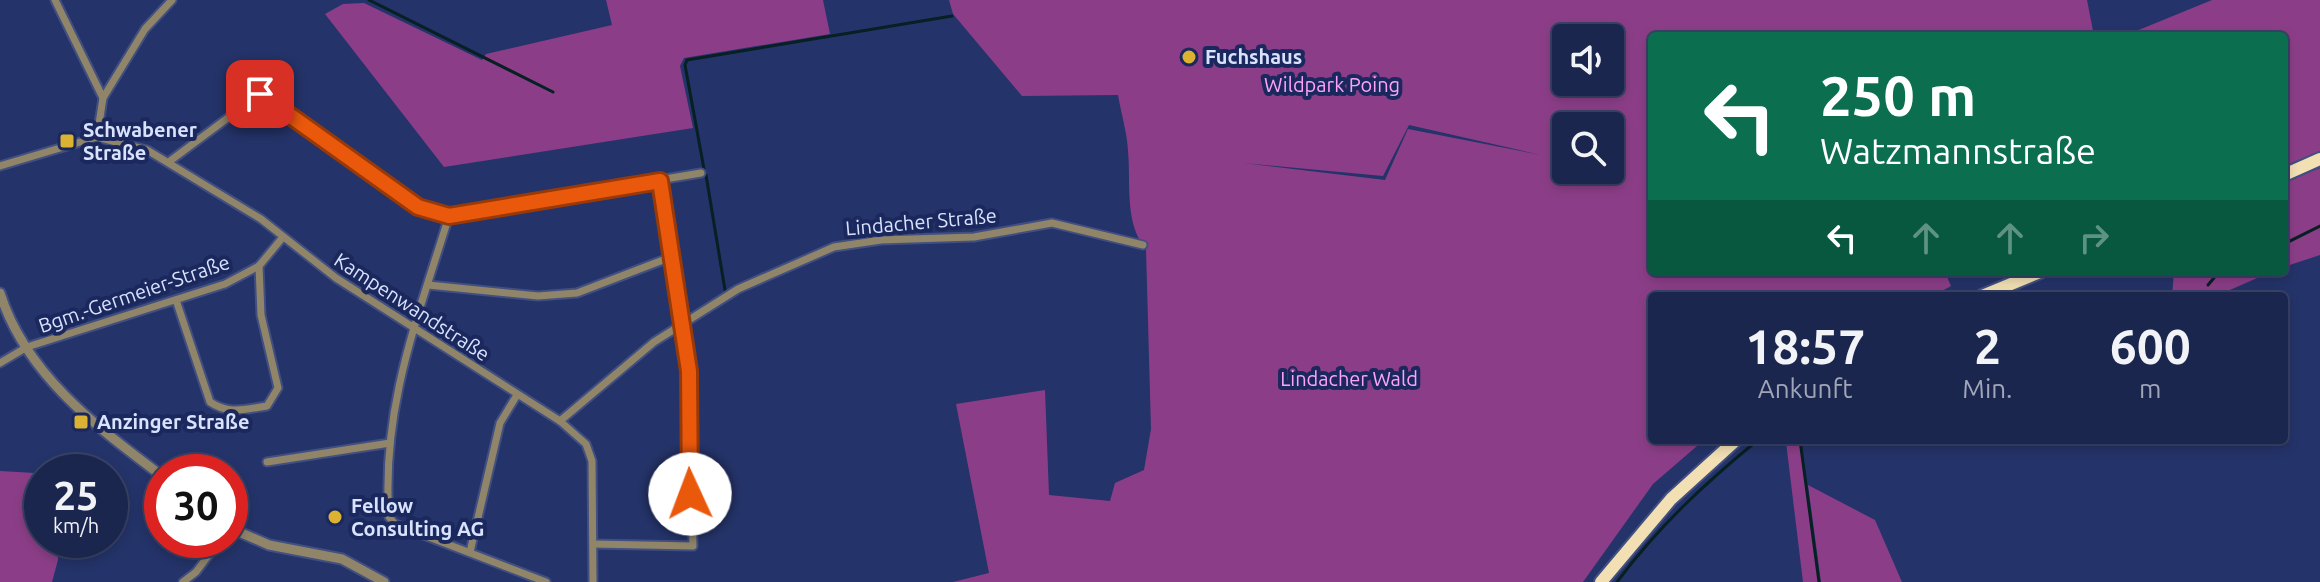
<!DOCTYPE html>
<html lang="de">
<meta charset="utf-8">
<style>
:root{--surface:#1b264f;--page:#242e56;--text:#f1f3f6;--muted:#a0a5b7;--line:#394366}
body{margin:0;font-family:Ubuntu,sans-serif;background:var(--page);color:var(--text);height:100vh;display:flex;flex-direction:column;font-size:30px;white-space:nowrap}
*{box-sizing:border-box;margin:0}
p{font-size:26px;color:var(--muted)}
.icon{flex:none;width:44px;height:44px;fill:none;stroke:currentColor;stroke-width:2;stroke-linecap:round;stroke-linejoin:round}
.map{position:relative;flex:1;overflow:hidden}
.details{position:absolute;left:1648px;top:292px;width:640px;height:152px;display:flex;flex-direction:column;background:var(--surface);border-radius:8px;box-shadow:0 4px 12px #0003,0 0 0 2px var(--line)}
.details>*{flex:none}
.guide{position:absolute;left:1648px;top:32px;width:640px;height:244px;border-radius:8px;box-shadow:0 4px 12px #0003,0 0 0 2px var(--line);background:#0b6e4f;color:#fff;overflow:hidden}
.controls{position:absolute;left:1552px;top:24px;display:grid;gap:16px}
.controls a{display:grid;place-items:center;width:72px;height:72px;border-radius:8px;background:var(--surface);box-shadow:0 4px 12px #0003,0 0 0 2px var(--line);font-size:40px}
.speed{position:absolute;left:24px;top:454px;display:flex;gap:16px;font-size:40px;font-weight:700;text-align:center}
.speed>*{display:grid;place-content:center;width:104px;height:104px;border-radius:50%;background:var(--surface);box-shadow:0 4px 12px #0003,0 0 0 2px var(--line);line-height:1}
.speed small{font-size:20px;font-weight:400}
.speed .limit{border:12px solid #d22;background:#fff;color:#111}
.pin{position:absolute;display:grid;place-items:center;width:68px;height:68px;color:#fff;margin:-34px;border-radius:16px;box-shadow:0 4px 12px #0006}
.me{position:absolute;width:88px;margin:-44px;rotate:358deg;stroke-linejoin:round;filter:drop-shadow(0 0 6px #0008)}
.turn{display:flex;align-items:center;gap:28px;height:168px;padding:0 40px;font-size:36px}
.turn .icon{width:104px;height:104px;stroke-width:2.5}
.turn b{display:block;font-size:56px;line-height:68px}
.lanes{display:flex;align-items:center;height:76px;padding:0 40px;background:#0003;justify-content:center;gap:40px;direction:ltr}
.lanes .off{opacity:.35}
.eta{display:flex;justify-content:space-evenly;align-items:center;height:136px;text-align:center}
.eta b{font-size:48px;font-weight:600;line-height:56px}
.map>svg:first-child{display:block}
</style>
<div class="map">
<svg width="2320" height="582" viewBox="0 0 2320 582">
<rect width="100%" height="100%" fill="#243369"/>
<g fill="#8b3e87" fill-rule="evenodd">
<path d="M606,0H823L830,34L684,58L680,66L693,128L444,167L325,14L343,4L364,3L482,60L486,54L612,25Z"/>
<path d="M949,0H2087L2094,36H1652V272H1945L1951,286L1933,296H1652V440H1704L1653,484L1583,582H953L989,573L956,404L1045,390L1049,495L1110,501L1115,483L1144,470L1151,429L1146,249C1124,224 1131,182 1128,151C1127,132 1121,113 1118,95L1022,96L953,14ZM1566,38H1610V82H1566ZM1409,125L1541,155L1408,129L1385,180L1243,163L1383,176ZM1566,126H1610V170H1566Z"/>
<path d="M2212,0H2320V151L2284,166V36H2124Z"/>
<path d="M2320,168V255L2284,267V183Z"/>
<path d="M2174,272H2271L2216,296H2172Z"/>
<path d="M1786,442L1800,444L1820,582H1803Z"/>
<path d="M0,471L35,473L42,508V540H57L58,560L52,582H0Z"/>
<path d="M1808,485L1875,520L1902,582H1821Z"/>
</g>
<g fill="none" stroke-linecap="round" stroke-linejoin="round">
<g stroke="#072023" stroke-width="3">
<path d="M369,0L553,92"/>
<path d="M704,169L685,65L687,60L952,16"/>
<path d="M706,175L725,290"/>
<path d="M2284,244L2320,226"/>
<path d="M2208,285L2219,272"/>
<path d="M1800,440L1819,582"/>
<path d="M1617,582C1658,527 1705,483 1758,440"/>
</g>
<g stroke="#414f81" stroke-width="11">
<g id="minor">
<path d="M55,0L103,98L97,137"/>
<path d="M103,98L145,29L172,0"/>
<path d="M170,161L260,94L418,207L443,216L701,173"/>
<path d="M0,166L97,137L147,150L261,219L336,278L560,421L586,444L592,461L593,582"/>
<path d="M449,216C418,317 381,408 389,517L395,524L546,582"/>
<path d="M428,285L538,296L577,293L671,257"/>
<path d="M176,300L210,402C229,415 245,409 267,406L278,388L261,315L259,266"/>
<path d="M0,363L27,347L225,284L259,266L283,237"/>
<path d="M560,421L654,342L738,289L834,247L881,240L974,237L1052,223L1143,245"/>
<path d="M267,462L390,443"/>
<path d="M593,544L693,546L689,371L660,181"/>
<path d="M470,552L500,423L517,395"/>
<path d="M183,582L196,572L220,540"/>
</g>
</g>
<g stroke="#414f81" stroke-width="13">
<g id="tertiary">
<path d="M0,293C26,375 97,427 162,476"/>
<path d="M230,528L269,545L342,559L384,582"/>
</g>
</g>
<g stroke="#414f81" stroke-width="16">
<g id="trunk">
<path d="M2284,175L2320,159"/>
<path d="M1982,296L2040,272"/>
<path d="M1601,582L1671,499L1736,440"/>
</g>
</g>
<use href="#minor" stroke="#908568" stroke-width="7"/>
<use href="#tertiary" stroke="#908568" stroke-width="9"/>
<use href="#trunk" stroke="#f2e0b4" stroke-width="12"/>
</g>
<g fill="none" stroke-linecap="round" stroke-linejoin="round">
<g stroke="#983908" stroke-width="20">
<path id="route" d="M260,94L418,207L449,216L660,181L689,371L690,494"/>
</g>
<use href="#route" stroke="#ea580c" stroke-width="14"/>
</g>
<g fill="#dcb233" stroke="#1b285e" stroke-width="3">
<circle cx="1189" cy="57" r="8"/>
<rect x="59" y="133" width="16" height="16" rx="4"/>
<rect x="73" y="414" width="16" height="16" rx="4"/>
<circle cx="335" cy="517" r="8"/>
</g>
<g text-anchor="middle" stroke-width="8" stroke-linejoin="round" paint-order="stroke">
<g font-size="20" font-weight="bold" fill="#d9e3fe" stroke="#1b285e" text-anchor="start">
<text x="1205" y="64">Fuchshaus</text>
<text x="83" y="137">Schwabener<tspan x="83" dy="23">Straße</tspan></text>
<text x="97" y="429">Anzinger Straße</text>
<text x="351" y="513">Fellow<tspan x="351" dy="23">Consulting AG</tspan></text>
</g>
<g font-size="20" fill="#fda3f7" stroke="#1b285e">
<text x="1332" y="92">Wildpark Poing</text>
<text x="1349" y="386">Lindacher Wald</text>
</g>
<g font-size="20" fill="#d9e3fe" stroke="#1b285e">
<text transform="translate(921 222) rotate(-5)" y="7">Lindacher Straße</text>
<text transform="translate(134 294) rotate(-19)" y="7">Bgm.-Germeier-Straße</text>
<text transform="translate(412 307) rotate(33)" y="7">Kampenwandstraße</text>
</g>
</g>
</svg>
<div class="controls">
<a><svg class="icon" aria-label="sound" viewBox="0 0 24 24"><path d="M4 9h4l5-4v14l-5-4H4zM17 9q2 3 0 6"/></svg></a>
<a><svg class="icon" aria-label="search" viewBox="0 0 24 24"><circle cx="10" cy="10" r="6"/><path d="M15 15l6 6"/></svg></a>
</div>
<div class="speed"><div>25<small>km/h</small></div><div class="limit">30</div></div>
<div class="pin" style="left:260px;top:94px;background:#d93025"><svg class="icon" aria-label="arrive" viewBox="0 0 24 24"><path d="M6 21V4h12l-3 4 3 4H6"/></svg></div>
<svg class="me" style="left:690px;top:494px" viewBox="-20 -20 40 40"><circle r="19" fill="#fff"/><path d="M0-13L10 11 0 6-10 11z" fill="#ea580c"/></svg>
<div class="guide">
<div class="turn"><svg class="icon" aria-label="left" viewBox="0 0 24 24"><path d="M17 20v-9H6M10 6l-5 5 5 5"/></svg><div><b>250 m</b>Watzmannstraße</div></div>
<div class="lanes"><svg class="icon" aria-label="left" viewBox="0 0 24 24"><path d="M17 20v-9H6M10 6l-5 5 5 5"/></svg><svg class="icon off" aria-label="ahead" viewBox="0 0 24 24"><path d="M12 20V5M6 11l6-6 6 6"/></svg><svg class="icon off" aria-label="ahead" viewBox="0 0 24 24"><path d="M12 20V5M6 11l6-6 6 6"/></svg><svg class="icon off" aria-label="right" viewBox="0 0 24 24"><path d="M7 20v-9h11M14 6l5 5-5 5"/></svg></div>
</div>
<section class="details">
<div class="eta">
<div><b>18:57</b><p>Ankunft</p></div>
<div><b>2</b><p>Min.</p></div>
<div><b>600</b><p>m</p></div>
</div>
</section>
</div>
